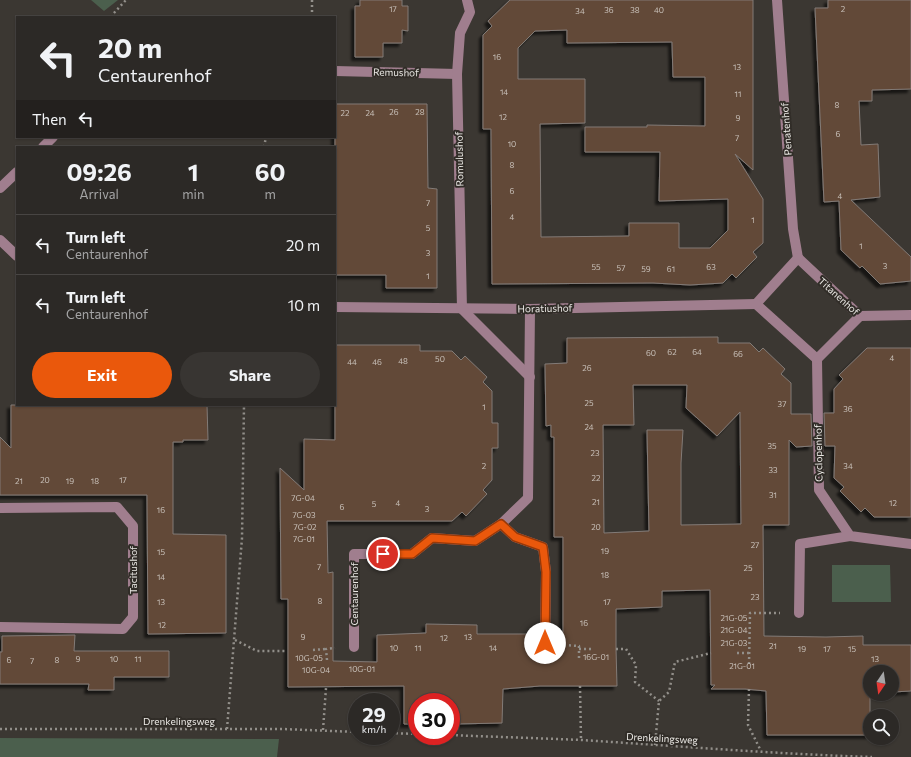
<!DOCTYPE html>
<style>
:root{--surface:#2c2926;--page:#383532;--text:#f1f3f6;--muted:#a6a6a7;--line:#484543;--accent:#ea580c}
body{margin:0;font-family:Commissioner,sans-serif;background:var(--page);color:var(--text);height:100vh;display:flex;flex-direction:column;font-size:15px;white-space:nowrap}
*{box-sizing:border-box;margin:0}
p{font-size:13px;color:var(--muted)}
.icon{flex:none;width:22px;height:22px;fill:none;stroke:currentColor;stroke-width:2;stroke-linecap:round;stroke-linejoin:round}
.map{position:relative;flex:1;overflow:hidden}
.sheet{position:absolute;left:16px;top:146px;width:320px;height:260px;display:flex;flex-direction:column;background:var(--surface);border-radius:0px;box-shadow:0 1px 3px #0004,0 0 0 1px var(--line)}
.sheet>*{flex:none}
.hud{position:absolute;left:16px;top:16px;width:320px;height:122px;border-radius:0px;box-shadow:0 1px 3px #0004,0 0 0 1px var(--line);background:#2c2926;color:var(--text);overflow:hidden}
.needle{width:26px;rotate:193deg}
.controls{position:absolute;left:863px;top:665px;display:grid;gap:8px}
.controls a{display:grid;place-items:center;width:36px;height:36px;border-radius:50%;background:var(--surface);box-shadow:0 1px 3px #0004,0 0 0 1px var(--line);font-size:20px}
.speed{position:absolute;left:348px;top:693px;display:flex;gap:8px;font-size:20px;font-weight:700;text-align:center}
.speed>*{display:grid;place-content:center;width:52px;height:52px;border-radius:50%;background:var(--surface);box-shadow:0 1px 3px #0004,0 0 0 1px var(--line);line-height:1}
.speed small{font-size:10px;font-weight:400}
.speed .limit{border:6px solid #d22;background:#fff;color:#111}
.pin{position:absolute;display:grid;place-items:center;width:34px;height:34px;color:#fff;margin:-17px;border:2px solid #fff;border-radius:50%;box-shadow:0 1px 4px #0007}
.me{position:absolute;width:44px;margin:-22px;rotate:0deg;stroke-linejoin:round;filter:drop-shadow(0 0 3px #0008)}
.turn{display:flex;align-items:center;gap:14px;height:84px;padding:0 16px;font-size:18px}
.turn .icon{width:52px;height:52px;stroke-width:2.5}
.turn b{display:block;font-size:28px;line-height:34px}
.then{display:flex;align-items:center;height:38px;padding:0 16px;background:#0003;gap:8px;font-size:15px}
.eta{display:flex;justify-content:space-evenly;align-items:center;height:68px;text-align:center}
.eta b{font-size:24px;font-weight:700;line-height:28px}
.cta{display:flex;gap:8px;margin-top:auto;padding:8px 16px}
.cta a{flex:1;height:46px;border-radius:24px;background:var(--accent);color:#fff;font-size:16px;font-weight:700;line-height:46px;text-align:center}
.cta a+a{background:var(--page);color:var(--text)}
ul{padding:0;list-style:none}
li{display:flex;align-items:center;gap:12px;height:60px;padding:0 16px;border-top:1px solid var(--line)}
li div{flex:1}
li b{display:block;font-size:15px}
li em{font-style:normal}
.map>svg:first-child{display:block}
</style>
<div class="map">
<svg width="911" height="757" viewBox="0 0 911 757">
<defs>
<filter id="shadow"><feDropShadow dx="-3.5" dy="3.5" stdDeviation="1" flood-color="#0009"/></filter>
</defs>
<rect width="100%" height="100%" fill="#3b3732"/>
<g fill="#4b5f4d">
<path d="M91,0H118L104,11Z"/>
<path d="M832,565H890L891,602H832Z"/>
<path d="M0,738L279,739L277,757H0Z"/>
</g>
<g fill="#624838" stroke="#827b77" fill-rule="evenodd" filter="url(#shadow)">
<path d="M360,0H402V6H408V31L402,30V43H383V57H355V6H360Z"/>
<path d="M510,0H753V170L735,154L763,199V243L753,252L757,257L736,278L732,274L723,283L690,285L653,283L492,284L491,129H483V35L492,26L488,21ZM567,30V43L672,42L673,77H705V126L647,125V127H585V152H660L659,201L728,199V230L710,248H679V223H629V236L541,237L540,124L585,123V79H518V48L535,31Z"/>
<path d="M828,0H911V89L872,90V101H859L861,145L878,144L880,197L851,200L911,257V281L880,284L862,266L860,268L841,250L839,201L824,202L815,8H828Z"/>
<path d="M335,104H427L428,188L437,189V288H386V275H335Z"/>
<path d="M718,337V343H750L759,352L763,348L785,369L781,374L791,383V414H811L812,446L796,447L789,440V525H763L764,636L826,637L863,636V645H911V691L892,692V672H870V735H767L766,691L745,689H711L715,685H711L710,590L662,591V607L616,609V649L617,686H540L503,689L502,723L454,724L451,723V702H417V724H404V686L288,687V599H281L280,468L304,490V439L335,440V345H420V351H452L461,360L465,356L487,377L483,382L492,391V423H498V448H492V480L483,490L487,494L466,516L462,512L452,521H327L328,573L333,572V661L377,662V635L426,633V624L477,625V634H539V646L545,649H548L551,646L552,634L563,635V537H554V437H551V425L546,426L545,364L567,363V338ZM633,385H687L686,408L717,436L740,412L741,524L681,525V463L683,430H647L649,531L604,533L603,425H634Z"/>
<path d="M867,348H911V517H874L865,508L861,512L840,491L844,487L834,478L835,446H825L824,413H834V389L843,379L839,375Z"/>
<path d="M11,405H207L208,440H183V442H173V534L226,535V633L148,634L147,495H0V437L11,448Z"/>
<path d="M75,635L74,651H169V677H114V690H88L89,684H0V652H2V636Z"/>
</g>
<g fill="none" stroke-linecap="round" stroke-linejoin="round">
<g stroke="#928f8a" stroke-width="2.5" stroke-dasharray="2 3" stroke-linecap="butt">
<path d="M115,17L113,14L126,0"/>
<path d="M312,17V0"/>
<path d="M264,147L266,137"/>
<path d="M235,640L257,651H287"/>
<path d="M564,645L579,646V661"/>
<path d="M579,649H591"/>
<path d="M616,649H626L636,665L635,682L659,701"/>
<path d="M313,650L326,649"/>
<path d="M737,653H749"/>
<path d="M327,660L326,649L335,648"/>
<path d="M749,664L750,613H780"/>
<path d="M580,686L581,740"/>
<path d="M749,689L748,725L761,751"/>
<path d="M0,729H282L357,732"/>
<path d="M227,729L242,538L244,405"/>
<path d="M323,730L326,688"/>
<path d="M391,733L417,734"/>
<path d="M451,735C494,737 538,738 581,740C678,746 775,754 872,757"/>
<path d="M655,745L659,701L669,692L675,662L711,653"/>
</g>
<g stroke="#a07e8e" stroke-width="10">
<path d="M777,0L793,229L798,258"/>
<path d="M335,71L457,74"/>
<path d="M43,147L53,137"/>
<path d="M0,188L17,172"/>
<path d="M0,240L17,256"/>
<path d="M798,258L860,316L911,315"/>
<path d="M756,304L817,359"/>
<path d="M756,304L798,258"/>
<path d="M335,307L530,309L756,304"/>
<path d="M462,309L457,74L460,33L470,12L467,0"/>
<path d="M462,309L530,377"/>
<path d="M817,359L819,490L850,536L911,544"/>
<path d="M817,359L860,316"/>
<path d="M0,508L117,507L133,526V617L123,629L0,627"/>
<path d="M501,524L515,537L543,547L546,572L545,643"/>
<path d="M799,613L800,544L850,536"/>
<path d="M354,647V554H412L432,538L475,541L501,524L528,498L530,309"/>
</g>
</g>
<g fill="none" stroke-linecap="round" stroke-linejoin="round">
<g stroke="#983908" stroke-width="10">
<path id="route" d="M383,554H412L432,538L475,541L501,524L515,537L543,547L546,572L545,643"/>
</g>
<use href="#route" stroke="#ea580c" stroke-width="7"/>
</g>
<g text-anchor="middle" stroke-width="4" stroke-linejoin="round" paint-order="stroke">
<g font-size="8" fill="#c8c0b9">
<text x="393" y="12">17</text>
<text x="843" y="12">2</text>
<text x="609" y="13">36</text>
<text x="635" y="13">38</text>
<text x="659" y="13">40</text>
<text x="580" y="14">34</text>
<text x="497" y="60">16</text>
<text x="737" y="70">13</text>
<text x="504" y="95">14</text>
<text x="738" y="97">11</text>
<text x="837" y="108">8</text>
<text x="394" y="115">26</text>
<text x="420" y="115">28</text>
<text x="345" y="116">22</text>
<text x="370" y="116">24</text>
<text x="503" y="120">12</text>
<text x="738" y="121">9</text>
<text x="838" y="137">6</text>
<text x="737" y="141">7</text>
<text x="512" y="147">10</text>
<text x="512" y="168">8</text>
<text x="512" y="194">6</text>
<text x="840" y="199">4</text>
<text x="428" y="206">7</text>
<text x="512" y="220">4</text>
<text x="753" y="223">1</text>
<text x="428" y="231">5</text>
<text x="861" y="249">1</text>
<text x="428" y="256">3</text>
<text x="885" y="269">3</text>
<text x="596" y="270">55</text>
<text x="711" y="270">63</text>
<text x="621" y="271">57</text>
<text x="646" y="272">59</text>
<text x="671" y="272">61</text>
<text x="428" y="279">1</text>
<text x="672" y="355">62</text>
<text x="697" y="355">64</text>
<text x="651" y="356">60</text>
<text x="738" y="357">66</text>
<text x="892" y="361">4</text>
<text x="440" y="362">50</text>
<text x="403" y="364">48</text>
<text x="352" y="365">44</text>
<text x="377" y="365">46</text>
<text x="587" y="371">26</text>
<text x="589" y="406">25</text>
<text x="782" y="407">37</text>
<text x="484" y="410">1</text>
<text x="848" y="412">36</text>
<text x="589" y="430">24</text>
<text x="772" y="449">35</text>
<text x="595" y="456">23</text>
<text x="484" y="469">2</text>
<text x="848" y="469">34</text>
<text x="773" y="473">33</text>
<text x="596" y="481">22</text>
<text x="45" y="483">20</text>
<text x="123" y="483">17</text>
<text x="19" y="484">21</text>
<text x="70" y="484">19</text>
<text x="95" y="484">18</text>
<text x="773" y="498">31</text>
<text x="303" y="501">7G-04</text>
<text x="596" y="505">21</text>
<text x="398" y="506">4</text>
<text x="893" y="506">12</text>
<text x="374" y="507">5</text>
<text x="342" y="510">6</text>
<text x="427" y="512">3</text>
<text x="161" y="513">16</text>
<text x="304" y="518">7G-03</text>
<text x="305" y="530">7G-02</text>
<text x="596" y="530">20</text>
<text x="304" y="542">7G-01</text>
<text x="755" y="548">27</text>
<text x="605" y="554">19</text>
<text x="161" y="555">15</text>
<text x="319" y="570">7</text>
<text x="748" y="571">25</text>
<text x="605" y="578">18</text>
<text x="161" y="580">14</text>
<text x="755" y="600">23</text>
<text x="320" y="604">8</text>
<text x="161" y="605">13</text>
<text x="607" y="605">17</text>
<text x="734" y="621">21G-05</text>
<text x="584" y="626">16</text>
<text x="162" y="628">12</text>
<text x="734" y="633">21G-04</text>
<text x="303" y="640">9</text>
<text x="468" y="640">13</text>
<text x="444" y="641">12</text>
<text x="734" y="646">21G-03</text>
<text x="773" y="649">21</text>
<text x="394" y="651">10</text>
<text x="418" y="651">11</text>
<text x="493" y="651">14</text>
<text x="802" y="652">19</text>
<text x="827" y="652">17</text>
<text x="852" y="652">15</text>
<text x="596" y="660">16G-01</text>
<text x="309" y="661">10G-05</text>
<text x="78" y="662">9</text>
<text x="114" y="662">10</text>
<text x="138" y="662">11</text>
<text x="875" y="662">13</text>
<text x="9" y="663">6</text>
<text x="57" y="663">8</text>
<text x="32" y="664">7</text>
<text x="742" y="669">21G-01</text>
<text x="362" y="672">10G-01</text>
<text x="316" y="673">10G-04</text>
</g>
<g font-size="10" fill="#eae8e4" stroke="#312d28">
<text transform="translate(396 72) rotate(1)" y="4">Remushof</text>
<text transform="translate(786 129) rotate(-94)" y="4">Penatenhof</text>
<text transform="translate(459 159) rotate(-91)" y="4">Romulushof</text>
<text transform="translate(839 296) rotate(42)" y="4">Titanenhof</text>
<text transform="translate(545 308) rotate(-1)" y="4">Horatiushof</text>
<text transform="translate(818 453) rotate(-91)" y="4">Cyclopenhof</text>
<text transform="translate(133 570) rotate(-90)" y="4">Tacitushof</text>
<text transform="translate(354 594) rotate(-90)" y="4">Centaurenhof</text>
<text x="179" y="725">Drenkelingsweg</text>
<text transform="translate(662 738) rotate(3)" y="4">Drenkelingsweg</text>
</g>
</g>
</svg>
<div class="controls">
<a><svg class="needle" viewBox="-14 -14 28 28"><path d="M0-13l5 13h-10z" fill="#e53935"/><path d="M0 13l5-13h-10z" fill="#a6a6a7"/></svg></a>
<a><svg class="icon" aria-label="search" viewBox="0 0 24 24"><circle cx="10" cy="10" r="6"/><path d="M15 15l6 6"/></svg></a>
</div>
<div class="speed"><div>29<small>km/h</small></div><div class="limit">30</div></div>
<div class="pin" style="left:383px;top:554px;background:#d93025"><svg class="icon" aria-label="arrive" viewBox="0 0 24 24"><path d="M6 21V4h12l-3 4 3 4H6"/></svg></div>
<svg class="me" style="left:545px;top:643px" viewBox="-20 -20 40 40"><circle r="19" fill="#fff"/><path d="M0-13L10 11 0 6-10 11z" fill="#ea580c"/></svg>
<div class="hud">
<div class="turn"><svg class="icon" aria-label="left" viewBox="0 0 24 24"><path d="M17 20v-9H6M10 6l-5 5 5 5"/></svg><div><b>20 m</b>Centaurenhof</div></div>
<div class="then">Then<svg class="icon" aria-label="left" viewBox="0 0 24 24"><path d="M17 20v-9H6M10 6l-5 5 5 5"/></svg></div>
</div>
<section class="sheet">
<div class="eta">
<div><b>09:26</b><p>Arrival</p></div>
<div><b>1</b><p>min</p></div>
<div><b>60</b><p>m</p></div>
</div>
<ul>
<li><svg class="icon" aria-label="left" viewBox="0 0 24 24"><path d="M17 20v-9H6M10 6l-5 5 5 5"/></svg><div><b>Turn left</b><p>Centaurenhof</p></div><em>20 m</em></li>
<li><svg class="icon" aria-label="left" viewBox="0 0 24 24"><path d="M17 20v-9H6M10 6l-5 5 5 5"/></svg><div><b>Turn left</b><p>Centaurenhof</p></div><em>10 m</em></li>
</ul>
<div class="cta"><a>Exit</a><a>Share</a></div>
</section>
</div>
